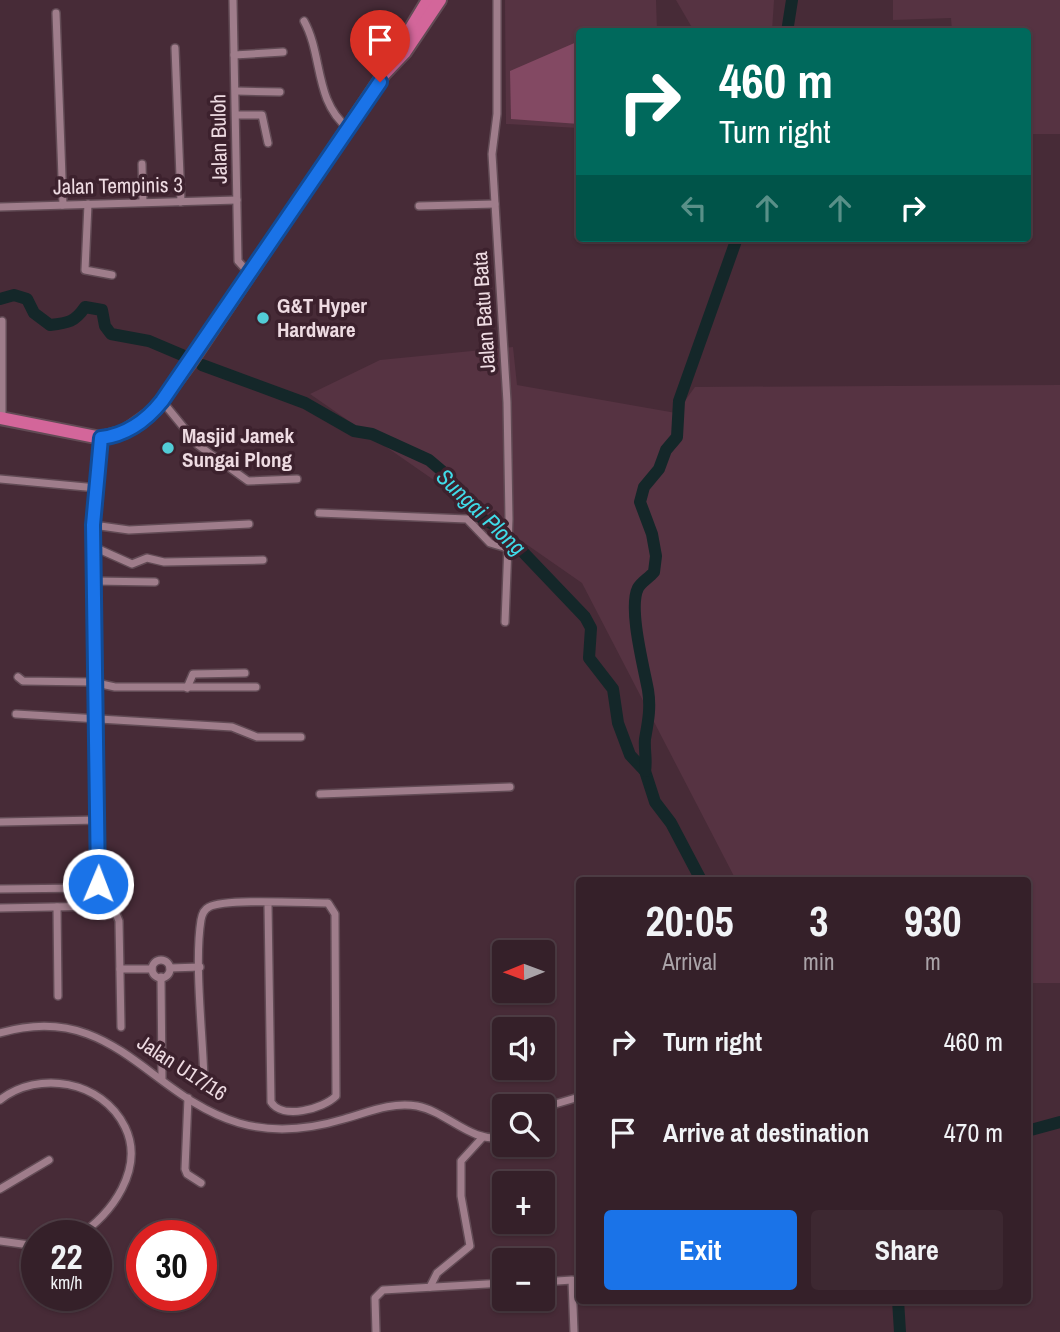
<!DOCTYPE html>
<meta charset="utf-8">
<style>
:root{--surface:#352029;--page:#3d2831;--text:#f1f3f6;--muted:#aaa3a8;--line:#4f3e46;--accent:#1a73e8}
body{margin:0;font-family:"Archivo Narrow",sans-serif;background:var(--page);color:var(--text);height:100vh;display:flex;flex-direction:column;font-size:26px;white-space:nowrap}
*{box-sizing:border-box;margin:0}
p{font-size:23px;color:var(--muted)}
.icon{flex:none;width:38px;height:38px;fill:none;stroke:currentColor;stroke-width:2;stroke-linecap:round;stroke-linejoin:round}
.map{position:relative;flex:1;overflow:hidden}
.details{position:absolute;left:576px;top:877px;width:455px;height:427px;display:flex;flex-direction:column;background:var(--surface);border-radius:7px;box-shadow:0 2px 5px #0004,0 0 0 2px var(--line)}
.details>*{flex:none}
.banner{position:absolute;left:576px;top:28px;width:455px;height:214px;border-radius:7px;box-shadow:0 2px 5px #0004,0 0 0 2px var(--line);background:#00695c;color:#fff;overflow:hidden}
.needle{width:46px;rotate:269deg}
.controls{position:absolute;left:492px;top:940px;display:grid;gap:14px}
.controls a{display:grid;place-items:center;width:63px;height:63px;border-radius:7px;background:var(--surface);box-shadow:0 2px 5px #0004,0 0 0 2px var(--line);font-size:35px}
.speed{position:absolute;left:21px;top:1220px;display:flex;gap:14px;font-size:35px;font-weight:700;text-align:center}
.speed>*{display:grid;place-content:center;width:91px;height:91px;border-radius:50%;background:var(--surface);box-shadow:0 2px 5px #0004,0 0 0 2px var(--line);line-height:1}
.speed small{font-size:18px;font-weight:400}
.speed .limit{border:10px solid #d22;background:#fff;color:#111}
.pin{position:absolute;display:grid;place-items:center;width:60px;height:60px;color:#fff;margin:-72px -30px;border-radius:50% 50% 50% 0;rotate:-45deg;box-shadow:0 0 7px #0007}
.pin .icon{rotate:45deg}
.me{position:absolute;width:77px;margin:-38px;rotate:1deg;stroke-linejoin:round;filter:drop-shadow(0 0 5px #0008)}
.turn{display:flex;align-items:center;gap:24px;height:147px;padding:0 28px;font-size:32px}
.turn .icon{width:91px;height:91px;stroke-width:2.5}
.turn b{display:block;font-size:49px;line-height:60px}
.lanes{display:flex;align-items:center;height:66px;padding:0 28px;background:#0003;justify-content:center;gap:35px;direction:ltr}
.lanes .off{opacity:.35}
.eta{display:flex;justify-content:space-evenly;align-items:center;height:119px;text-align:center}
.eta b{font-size:42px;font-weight:800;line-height:49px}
.primary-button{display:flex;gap:14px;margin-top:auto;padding:14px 28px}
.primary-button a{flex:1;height:80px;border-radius:7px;background:var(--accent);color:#fff;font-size:28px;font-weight:800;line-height:80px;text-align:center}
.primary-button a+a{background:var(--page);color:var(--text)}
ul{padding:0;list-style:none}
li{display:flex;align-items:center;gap:21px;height:91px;padding:0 28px}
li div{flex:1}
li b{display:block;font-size:26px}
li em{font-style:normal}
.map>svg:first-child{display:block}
</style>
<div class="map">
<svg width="1060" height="1332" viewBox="0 0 1060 1332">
<rect width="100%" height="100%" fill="#472b37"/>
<g fill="#563342">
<path d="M505,0H656L657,31L579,32V128L506,124Z"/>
<path d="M676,0H774L772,31H694Z"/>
<path d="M893,0H1060V134H1027V32L952,31L951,18L893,20Z"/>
<path d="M513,347L517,385L676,413L695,387L1060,385V983H1027V880H736L582,583L310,394L380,360Z"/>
</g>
<path fill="#834963" d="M579,41V124L511,119L510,71Z"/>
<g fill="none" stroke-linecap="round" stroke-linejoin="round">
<g stroke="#142729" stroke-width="12">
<path d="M787,32L792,0"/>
<path d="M0,299L14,295L27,299L34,313L50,325C68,323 75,322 85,307L102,310L105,326L111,334L149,341L182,355"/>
<path d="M202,365L305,403L354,431L372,434L429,460L442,471L463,500L483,519L500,528L585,617L591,628L589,658L613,689L618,723L630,755L645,771L655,802L671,823L701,880"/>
<path d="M645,771C647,760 644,750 645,739C648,722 651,708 648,690C644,668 628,608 638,588C641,582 649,578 654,572L656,556L652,534L640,502L644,487L659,469L666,450L677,437L679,401L737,238"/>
<path d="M1027,1131L1060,1122"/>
<path d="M898,1300L900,1332"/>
</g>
<g stroke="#624b55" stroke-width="10">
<g id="street">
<path d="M233,0L238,261L249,273"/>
<path d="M497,0V114L492,154L507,402L509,519L505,622"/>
<path d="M56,13L63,205"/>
<path d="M304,21C323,55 314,101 348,128"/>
<path d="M175,48L181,202"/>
<path d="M234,55L283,52"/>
<path d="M236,91L280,92"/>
<path d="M237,115H262L268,143"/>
<path d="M142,164L143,202"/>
<path d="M88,204L85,270L112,275"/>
<path d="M419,206L495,204"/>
<path d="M0,207L237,200"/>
<path d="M2,321V419"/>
<path d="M162,401L198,445L248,481L297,479"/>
<path d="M0,479L97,488"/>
<path d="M319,513L467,519L490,543L507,548"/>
<path d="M93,525L129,530L249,524"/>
<path d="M94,547L132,564L147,558L164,562L263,560"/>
<path d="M94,581L155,582"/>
<path d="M18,677L23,681L92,682L115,687H256"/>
<path d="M187,688L193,674L245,673"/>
<path d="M16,714L232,727L257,737H301"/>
<path d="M320,794L510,787"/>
<path d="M0,822L98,820"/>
<path d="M99,877L128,887"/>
<path d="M0,889L87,888L98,884L93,525L101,438"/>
<path d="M57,907L58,996"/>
<path d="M0,908L104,906L115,911L119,921L121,1027"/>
<circle cx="161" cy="969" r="9"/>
<path d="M170,968L200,967"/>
<path d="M120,969H152"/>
<path d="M161,977L162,1078"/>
<path d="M0,1033C113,1000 148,1096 239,1123C274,1133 311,1129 344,1119C369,1112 390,1102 417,1106C448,1112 471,1144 504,1137"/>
<path d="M204,1081C203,1035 194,963 201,920C202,914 205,909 209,907C225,898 306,903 328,903L335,914L336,1096C323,1109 282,1120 271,1102L268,904"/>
<path d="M188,1098L185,1169L187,1174L201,1183"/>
<path d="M0,1100C38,1070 102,1080 125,1127C145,1168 112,1215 78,1236"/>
<path d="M542,1116L552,1105L579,1097"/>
<path d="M0,1189L49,1160"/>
<path d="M0,1241L37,1246"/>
<path d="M542,1282L572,1280L574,1332"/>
<path d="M430,1287L437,1273L470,1246L461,1196V1161L482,1138"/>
<path d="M376,1332L375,1298L383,1290L504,1283"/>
</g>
</g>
<g stroke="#624b55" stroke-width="16">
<g id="highway">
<path d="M397,51L428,0"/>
<path d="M0,418L101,438L124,432L155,410L190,363L384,74L405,52L440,0"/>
</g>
</g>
<use href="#street" stroke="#9f7d8b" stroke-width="7"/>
<use href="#highway" stroke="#d3669a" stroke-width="12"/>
</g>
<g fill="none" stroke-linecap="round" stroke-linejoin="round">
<g stroke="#114b97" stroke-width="18">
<path id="route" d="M98,884L93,525L101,438C126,435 146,421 162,401L380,82"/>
</g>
<use href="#route" stroke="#1a73e8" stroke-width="12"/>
</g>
<g fill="#52ccd6" stroke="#3c212d" stroke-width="2.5">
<circle cx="263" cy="318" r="7"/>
<circle cx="168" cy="448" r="7"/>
</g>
<g text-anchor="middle" stroke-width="7" stroke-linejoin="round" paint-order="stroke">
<g font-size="21" fill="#eedbe2" stroke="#3c212d">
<text transform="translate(219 139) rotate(-91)" y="7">Jalan Buloh</text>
<text transform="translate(118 186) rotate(-1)" y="7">Jalan Tempinis 3</text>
<text transform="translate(484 312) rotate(-94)" y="7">Jalan Batu Bata</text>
<text transform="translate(182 1068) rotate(33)" y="7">Jalan U17/16</text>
</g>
<g font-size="21" font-weight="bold" fill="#eedbe2" stroke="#3c212d" text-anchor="start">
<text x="277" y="313">G&amp;T Hyper<tspan x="277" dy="24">Hardware</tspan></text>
<text x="182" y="443">Masjid Jamek<tspan x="182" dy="24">Sungai Plong</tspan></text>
</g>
<g font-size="23" font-style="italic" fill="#40dbe8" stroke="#3c212d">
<text transform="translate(481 512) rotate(44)" y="8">Sungai Plong</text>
</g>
</g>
</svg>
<div class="controls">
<a><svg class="needle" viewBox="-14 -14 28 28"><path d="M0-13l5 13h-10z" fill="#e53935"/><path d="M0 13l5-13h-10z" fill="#aaa3a8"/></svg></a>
<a><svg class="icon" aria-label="sound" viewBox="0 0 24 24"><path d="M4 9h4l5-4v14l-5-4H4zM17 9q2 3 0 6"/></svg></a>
<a><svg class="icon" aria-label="search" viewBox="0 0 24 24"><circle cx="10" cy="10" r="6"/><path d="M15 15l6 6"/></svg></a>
<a>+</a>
<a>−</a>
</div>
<div class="speed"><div>22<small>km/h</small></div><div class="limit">30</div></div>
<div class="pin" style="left:380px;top:82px;background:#d93025"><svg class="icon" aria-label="arrive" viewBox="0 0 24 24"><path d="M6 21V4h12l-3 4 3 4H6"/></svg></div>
<svg class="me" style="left:98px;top:884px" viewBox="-20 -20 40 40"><circle r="17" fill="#1a73e8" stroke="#fff" stroke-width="3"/><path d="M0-11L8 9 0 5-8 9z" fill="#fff"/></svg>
<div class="banner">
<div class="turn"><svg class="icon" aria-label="right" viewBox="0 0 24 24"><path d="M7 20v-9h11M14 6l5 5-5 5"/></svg><div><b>460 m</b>Turn right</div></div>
<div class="lanes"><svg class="icon off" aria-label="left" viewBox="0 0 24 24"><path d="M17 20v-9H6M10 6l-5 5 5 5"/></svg><svg class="icon off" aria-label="ahead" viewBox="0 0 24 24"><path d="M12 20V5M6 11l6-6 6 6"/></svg><svg class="icon off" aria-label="ahead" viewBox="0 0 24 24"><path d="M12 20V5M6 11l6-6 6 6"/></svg><svg class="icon" aria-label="right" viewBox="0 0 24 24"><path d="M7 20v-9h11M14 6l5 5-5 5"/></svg></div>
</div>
<section class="details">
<div class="eta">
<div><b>20:05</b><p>Arrival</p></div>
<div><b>3</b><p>min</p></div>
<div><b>930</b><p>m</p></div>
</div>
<ul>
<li><svg class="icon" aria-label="right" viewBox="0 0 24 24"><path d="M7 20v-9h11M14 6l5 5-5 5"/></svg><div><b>Turn right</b></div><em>460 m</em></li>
<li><svg class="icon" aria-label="arrive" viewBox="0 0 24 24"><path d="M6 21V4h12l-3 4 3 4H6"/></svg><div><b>Arrive at destination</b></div><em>470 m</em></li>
</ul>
<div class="primary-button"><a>Exit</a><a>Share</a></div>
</section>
</div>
